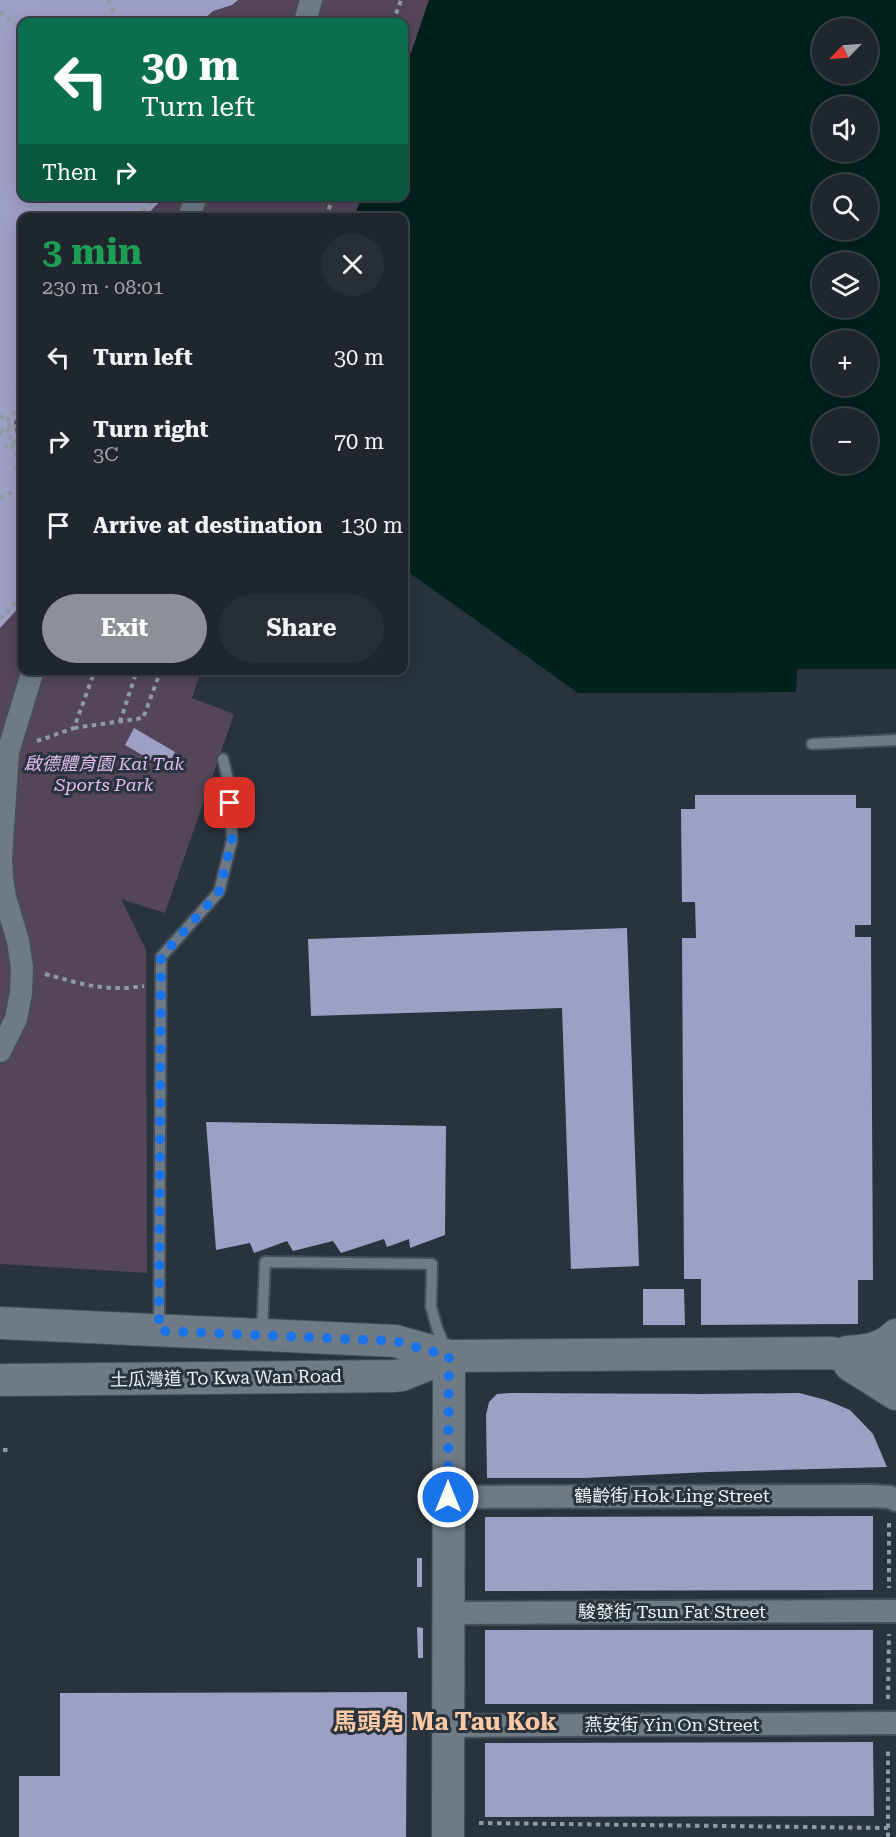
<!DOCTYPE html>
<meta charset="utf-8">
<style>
:root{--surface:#1f262e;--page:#272e36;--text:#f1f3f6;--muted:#a1a5aa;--line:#3c434a;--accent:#8c9099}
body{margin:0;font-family:"Roboto Serif","Noto Sans TC",serif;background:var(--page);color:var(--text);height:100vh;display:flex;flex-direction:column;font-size:22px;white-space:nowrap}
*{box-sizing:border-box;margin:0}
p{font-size:20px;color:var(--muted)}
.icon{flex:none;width:33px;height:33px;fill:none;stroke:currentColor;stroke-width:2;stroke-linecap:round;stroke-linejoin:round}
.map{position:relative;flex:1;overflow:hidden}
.drawer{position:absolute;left:18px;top:213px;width:390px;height:462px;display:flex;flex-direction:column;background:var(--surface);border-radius:12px;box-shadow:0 3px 15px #0003,0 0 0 2px var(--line)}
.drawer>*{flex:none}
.hud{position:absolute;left:18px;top:18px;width:390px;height:183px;border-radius:12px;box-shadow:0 3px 15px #0003,0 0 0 2px var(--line);background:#0b6e4f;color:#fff;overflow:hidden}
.needle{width:39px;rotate:245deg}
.controls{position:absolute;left:812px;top:18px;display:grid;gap:12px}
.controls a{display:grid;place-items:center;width:66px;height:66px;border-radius:50%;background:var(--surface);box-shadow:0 3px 15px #0003,0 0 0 2px var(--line);font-size:30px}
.pin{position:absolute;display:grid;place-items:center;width:51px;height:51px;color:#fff;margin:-26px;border-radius:12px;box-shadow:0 3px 9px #0006}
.me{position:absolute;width:66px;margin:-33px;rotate:0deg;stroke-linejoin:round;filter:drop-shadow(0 0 4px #0008)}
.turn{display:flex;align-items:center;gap:21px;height:126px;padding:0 24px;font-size:27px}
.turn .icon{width:78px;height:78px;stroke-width:2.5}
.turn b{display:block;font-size:42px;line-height:51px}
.then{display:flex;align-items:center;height:57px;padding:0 24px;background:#0003;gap:12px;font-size:22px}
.round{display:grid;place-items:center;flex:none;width:63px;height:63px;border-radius:32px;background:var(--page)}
.headline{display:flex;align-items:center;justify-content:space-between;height:102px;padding:0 24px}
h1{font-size:36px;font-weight:700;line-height:45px;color:#1e9e55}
.button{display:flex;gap:12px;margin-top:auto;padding:12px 24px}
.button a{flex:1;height:69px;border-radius:36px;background:var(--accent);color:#fff;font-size:24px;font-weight:700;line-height:69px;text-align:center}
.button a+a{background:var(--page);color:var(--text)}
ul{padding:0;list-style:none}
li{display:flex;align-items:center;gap:18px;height:84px;padding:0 24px}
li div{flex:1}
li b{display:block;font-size:22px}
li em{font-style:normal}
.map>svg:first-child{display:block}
</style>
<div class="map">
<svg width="896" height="1837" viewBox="0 0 896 1837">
<rect width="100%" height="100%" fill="#29333d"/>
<path fill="#54455a" d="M0,0H429L404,74V22H22V196L362,197L354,217L22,218V670L201,671L192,698L234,714L165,913L121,899L146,950L147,1273L0,1264Z"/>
<path fill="#00211c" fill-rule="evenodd" d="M429,0H896V669H797L796,692L578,693L404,569V218L354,217L362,197L404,196V74ZM822,28H867V74H822ZM822,106H867V152H822ZM822,184H867V230H822ZM822,262H867V308H822ZM822,340H867V386H822ZM867,418V464H822V418Z"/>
<g fill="#9e9fc4">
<path d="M0,0H238L232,5L213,11L201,22H22V196H165L144,218H22V413L14,421L17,441L22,452V604L0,628Z"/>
<path d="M134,728L175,752L166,769L125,745Z"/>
<path d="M695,795H856V808H871V925H855V937H871L873,1280H858V1324L701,1325V1279H684L682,938H696L695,902H682L681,809H695Z"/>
<path d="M627,928L639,1266L571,1269L562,1008L311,1016L308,939Z"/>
<path d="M206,1122L446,1126L445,1235L410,1248L409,1239L387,1247L384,1239L341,1253L333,1241L293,1251L287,1241L254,1253L250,1243L216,1250Z"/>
<path d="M643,1289H684L685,1325H643Z"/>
<path d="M511,1393L705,1394L799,1393L826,1400L850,1410L873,1434L887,1467L708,1472L584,1478H487L486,1415L489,1402L497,1394Z"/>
<path d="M873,1516V1590L485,1591V1517Z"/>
<rect x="417" y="1558" width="5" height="29"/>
<path d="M417,1627L423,1628V1658H418Z"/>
<rect x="485" y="1630" width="388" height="74"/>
<path d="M407,1692L406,1837H19V1776H60V1693Z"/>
<path d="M873,1742L874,1816L485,1817V1743Z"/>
</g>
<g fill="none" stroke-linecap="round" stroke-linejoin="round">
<g stroke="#464e57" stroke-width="14">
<g id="lane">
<path d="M812,744L896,740"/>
<path d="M159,1328L161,957L219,892L232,840L229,784L223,759"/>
<path d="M262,1333L265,1262L432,1264L431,1307L437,1328L446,1350"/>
</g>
</g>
<g stroke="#464e57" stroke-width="26">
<g id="street">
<path d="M305,22L311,0"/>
<path d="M189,218L196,196"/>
<path d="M0,1051L16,1019L21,993L22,967L18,941L5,897L2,878L1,857L8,752L33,670"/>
<path d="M448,1497L870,1496L890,1497L896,1500"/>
<path d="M448,1613L896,1611"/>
<path d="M448,1726L896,1723"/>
</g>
</g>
<g stroke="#464e57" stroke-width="34">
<g id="secondary">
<path d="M0,1323L395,1341L449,1356L831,1353L896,1366"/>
<path d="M847,1352C865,1351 883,1349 896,1335"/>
<path d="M850,1365L896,1394"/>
<path d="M0,1380L394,1376L402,1375L449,1356"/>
<path d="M448,1837L449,1356"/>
</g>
</g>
<g stroke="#919aa2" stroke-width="4" stroke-dasharray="4.5 4.5" stroke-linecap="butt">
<path d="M108,0L116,17L123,22"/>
<path d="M0,12L22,29"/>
<path d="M393,22L401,0"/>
<path d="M136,218L157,196"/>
<path d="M326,218L333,196"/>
<path d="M16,386L22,395"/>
<path d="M0,416L8,419"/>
<path d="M0,430L1,434L22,423"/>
<path d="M4,447L17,441"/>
<path d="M14,468L22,464"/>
<path d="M0,498L22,487"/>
<path d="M0,619C6,613 13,607 17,600C25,585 17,566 22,550"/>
<path d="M120,722L137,670"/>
<path d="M74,728L143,718L161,670"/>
<path d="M37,741L74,728L95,670"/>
<path d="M45,974C82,984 105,992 144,986"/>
<path d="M3,1450H9"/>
<path d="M889,1523V1588"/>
<path d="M888,1699L889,1634"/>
<path d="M479,1823L888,1828"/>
<path d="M888,1837V1748"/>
</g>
<use href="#lane" stroke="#6f7a87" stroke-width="10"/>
<use href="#street" stroke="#6f7a87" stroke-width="22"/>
<use href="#secondary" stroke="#6f7a87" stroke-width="32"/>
<g stroke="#919aa2" stroke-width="4" stroke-dasharray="4.5 4.5" stroke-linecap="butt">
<path d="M22,405L8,419L11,443L22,466"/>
<path d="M0,431L22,419"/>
</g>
</g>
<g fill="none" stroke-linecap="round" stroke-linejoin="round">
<path stroke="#1a73e8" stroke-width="10" stroke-dasharray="0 18" d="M230,803L232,840L219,892L161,957L159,1331L395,1341L449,1356L448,1497"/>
</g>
<g text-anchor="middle" stroke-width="6" stroke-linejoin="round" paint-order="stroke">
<g font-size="18" font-style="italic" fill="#e3bcf1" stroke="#29333d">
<text x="104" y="770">啟德體育園 Kai Tak<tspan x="104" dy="21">Sports Park</tspan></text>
</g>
<g font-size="18" fill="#ecf3fa" stroke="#29333d">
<text transform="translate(226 1378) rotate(-1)" y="6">土瓜灣道 To Kwa Wan Road</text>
<text x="672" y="1502">鶴齡街 Hok Ling Street</text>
<text x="672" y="1618">駿發街 Tsun Fat Street</text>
<text x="672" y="1731">燕安街 Yin On Street</text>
</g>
<g font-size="24" font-weight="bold" fill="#ffc9a3" stroke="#29333d">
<text x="445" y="1730">馬頭角 Ma Tau Kok</text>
</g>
</g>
</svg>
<div class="controls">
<a><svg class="needle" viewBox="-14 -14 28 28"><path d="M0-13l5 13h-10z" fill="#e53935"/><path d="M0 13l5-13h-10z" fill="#a1a5aa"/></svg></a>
<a><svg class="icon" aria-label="sound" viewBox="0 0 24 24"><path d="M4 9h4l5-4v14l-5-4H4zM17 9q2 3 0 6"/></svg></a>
<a><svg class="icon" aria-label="search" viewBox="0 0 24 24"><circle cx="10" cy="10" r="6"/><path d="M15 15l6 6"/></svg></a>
<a><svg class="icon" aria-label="layers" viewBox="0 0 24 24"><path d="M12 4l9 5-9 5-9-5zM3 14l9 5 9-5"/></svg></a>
<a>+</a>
<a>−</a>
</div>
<div class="pin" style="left:230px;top:803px;background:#d93025"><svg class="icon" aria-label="arrive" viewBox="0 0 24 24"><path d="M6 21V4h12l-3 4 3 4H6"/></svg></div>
<svg class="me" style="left:448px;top:1497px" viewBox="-20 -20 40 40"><circle r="17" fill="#1a73e8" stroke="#fff" stroke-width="3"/><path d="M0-11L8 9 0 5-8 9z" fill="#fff"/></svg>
<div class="hud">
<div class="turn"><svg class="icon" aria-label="left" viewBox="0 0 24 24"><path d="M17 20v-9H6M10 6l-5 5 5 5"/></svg><div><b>30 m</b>Turn left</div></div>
<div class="then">Then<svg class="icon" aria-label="right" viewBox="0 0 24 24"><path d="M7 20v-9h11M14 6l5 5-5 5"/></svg></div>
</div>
<section class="drawer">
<div class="headline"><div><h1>3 min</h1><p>230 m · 08:01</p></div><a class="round"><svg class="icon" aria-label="close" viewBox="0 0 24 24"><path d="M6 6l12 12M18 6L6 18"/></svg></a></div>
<ul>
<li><svg class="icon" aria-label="left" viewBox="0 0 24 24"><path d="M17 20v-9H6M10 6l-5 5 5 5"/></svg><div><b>Turn left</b></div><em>30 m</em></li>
<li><svg class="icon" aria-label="right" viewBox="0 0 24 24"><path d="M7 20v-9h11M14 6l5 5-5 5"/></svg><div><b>Turn right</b><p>3C</p></div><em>70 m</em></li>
<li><svg class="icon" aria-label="arrive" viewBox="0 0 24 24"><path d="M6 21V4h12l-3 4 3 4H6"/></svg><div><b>Arrive at destination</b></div><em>130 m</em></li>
</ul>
<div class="button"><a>Exit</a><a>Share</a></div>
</section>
</div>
